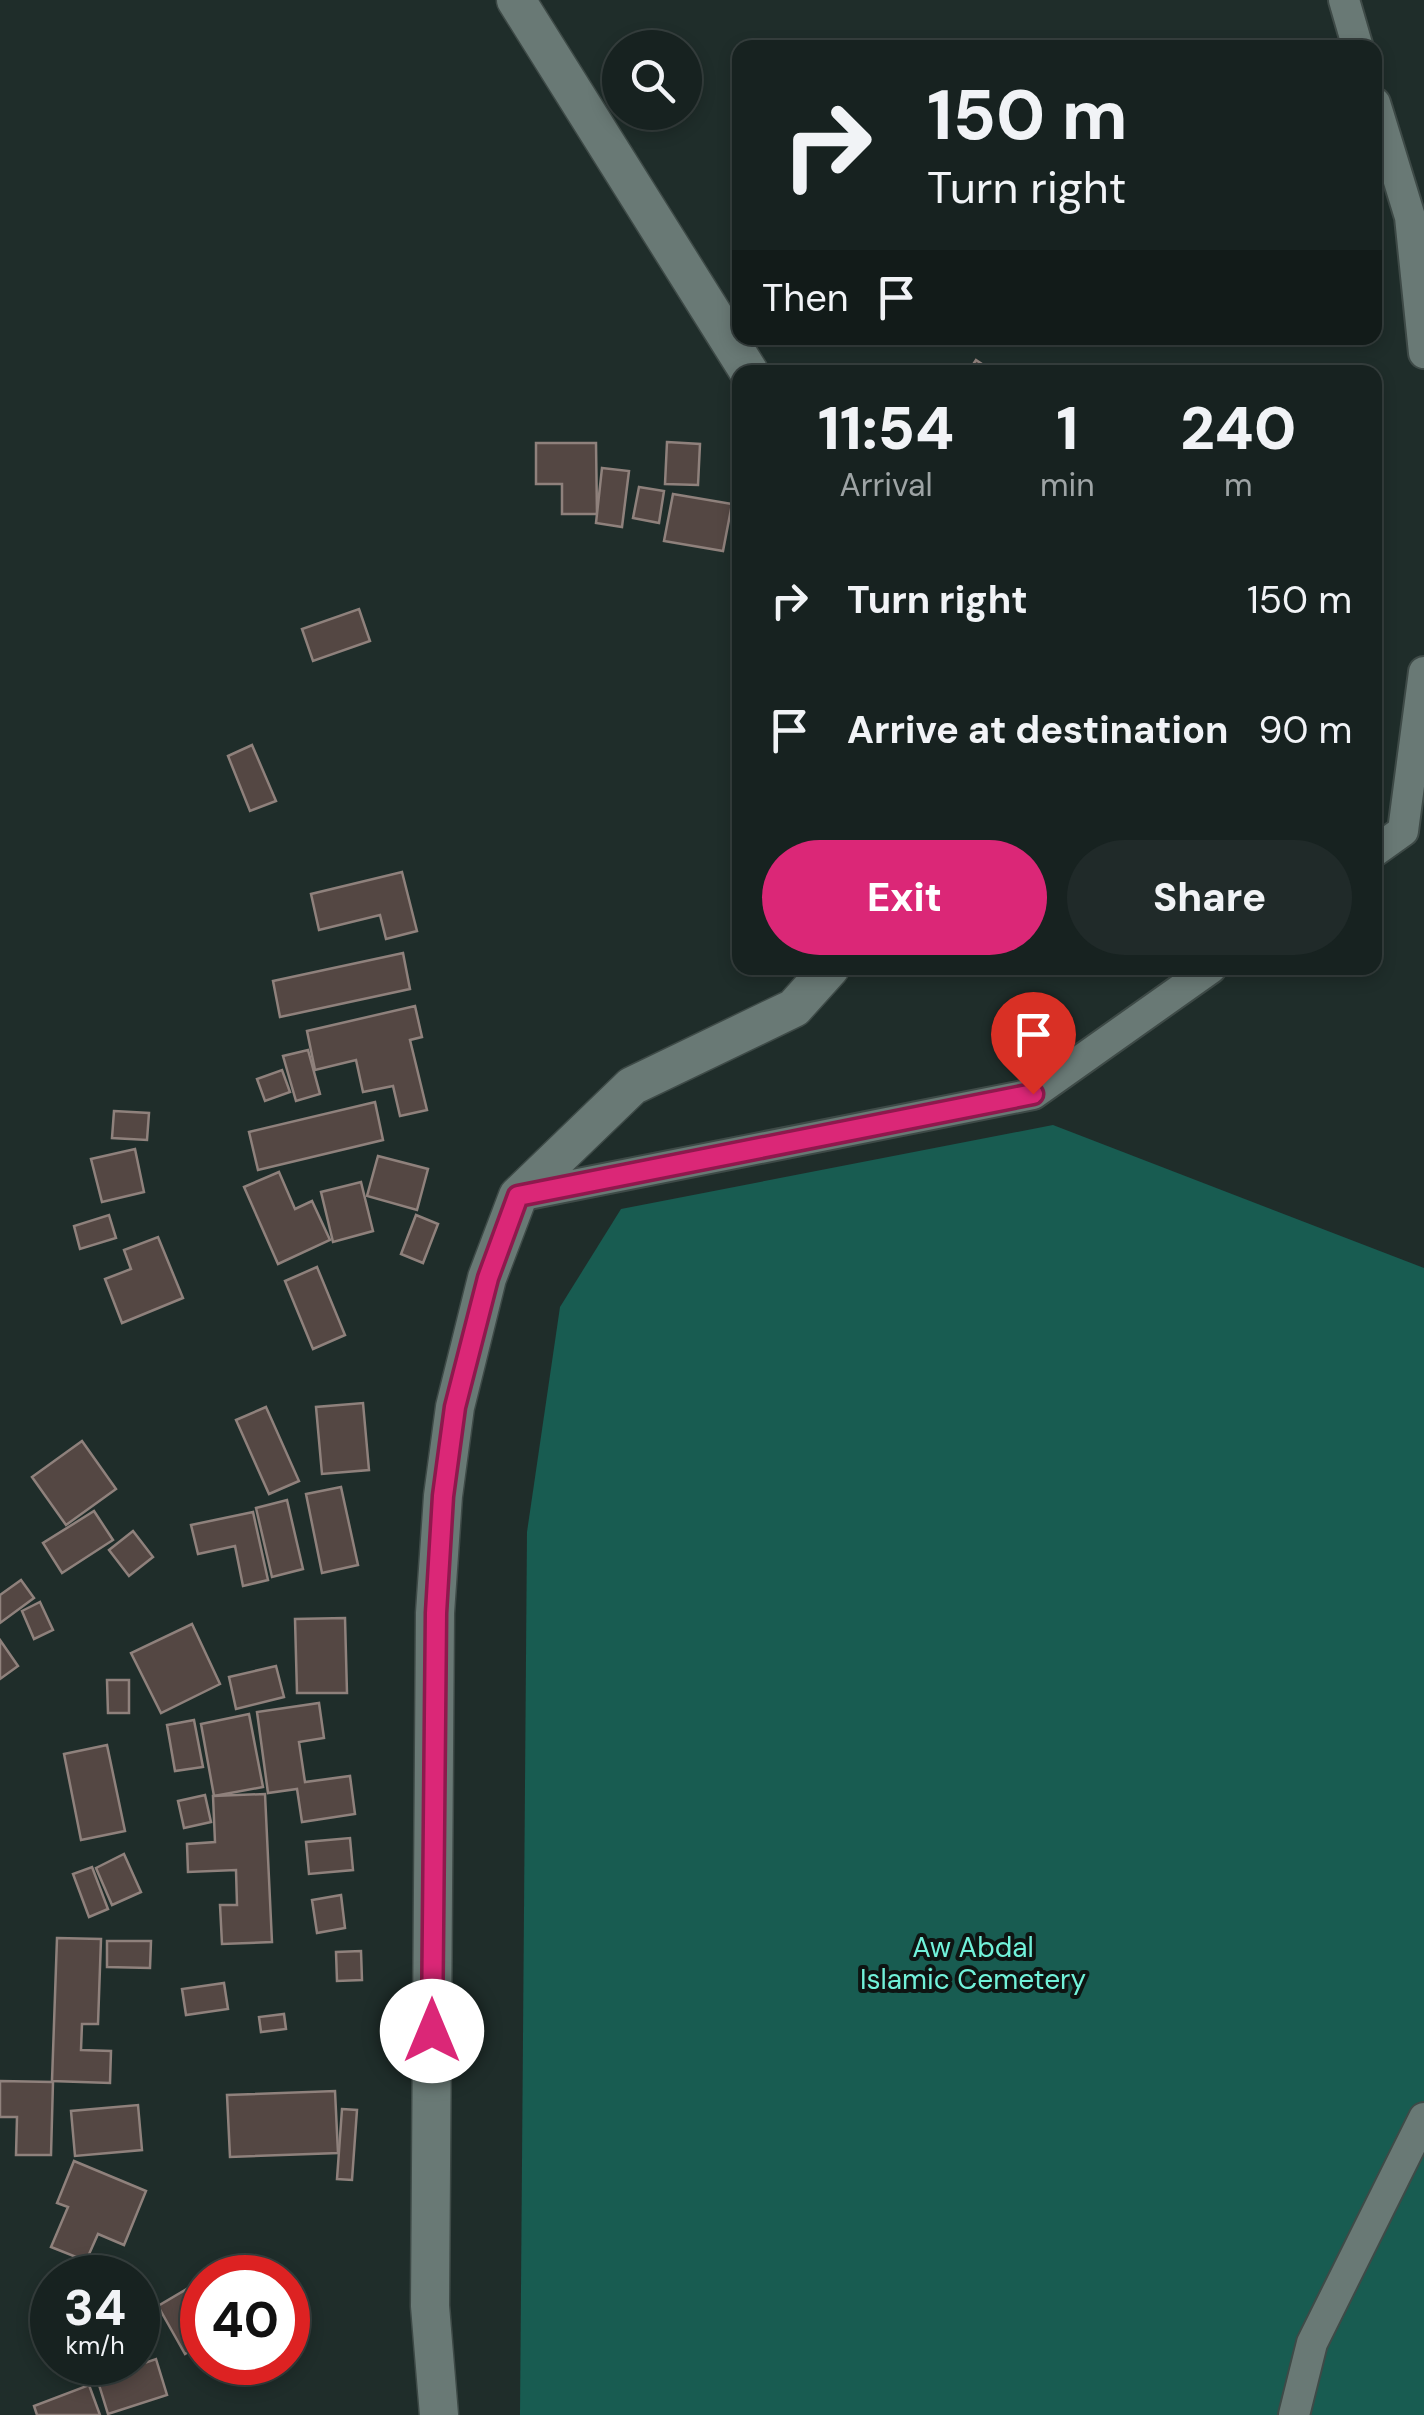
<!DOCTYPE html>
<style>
:root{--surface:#172220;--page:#202a29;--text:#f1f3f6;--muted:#9ea4a5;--line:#363f3e;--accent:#db2777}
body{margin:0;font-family:"DM Sans",sans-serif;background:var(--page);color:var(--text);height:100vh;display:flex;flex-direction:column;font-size:38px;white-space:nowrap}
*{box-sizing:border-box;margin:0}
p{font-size:32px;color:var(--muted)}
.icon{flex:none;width:55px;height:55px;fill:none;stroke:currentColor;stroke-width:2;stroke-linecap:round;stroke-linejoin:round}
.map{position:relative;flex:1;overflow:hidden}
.side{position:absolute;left:732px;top:365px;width:650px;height:610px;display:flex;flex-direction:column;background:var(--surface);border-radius:20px;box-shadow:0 5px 15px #0003,0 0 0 2px var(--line)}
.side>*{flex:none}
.hud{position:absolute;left:732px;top:40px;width:650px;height:305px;border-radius:20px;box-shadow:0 5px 15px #0003,0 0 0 2px var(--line);background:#172220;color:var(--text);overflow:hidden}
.tools{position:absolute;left:602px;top:30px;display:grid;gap:20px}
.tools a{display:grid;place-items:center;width:100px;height:100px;border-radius:50%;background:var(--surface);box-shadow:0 5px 15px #0003,0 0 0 2px var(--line);font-size:50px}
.speed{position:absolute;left:30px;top:2255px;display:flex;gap:20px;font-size:50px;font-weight:700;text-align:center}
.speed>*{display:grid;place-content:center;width:130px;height:130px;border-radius:50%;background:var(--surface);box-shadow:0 5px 15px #0003,0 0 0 2px var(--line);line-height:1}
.speed small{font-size:25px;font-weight:400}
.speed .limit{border:15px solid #d22;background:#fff;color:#111}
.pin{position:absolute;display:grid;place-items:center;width:85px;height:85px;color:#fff;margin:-102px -42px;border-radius:50% 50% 50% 0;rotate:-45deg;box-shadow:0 0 10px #0007}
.pin .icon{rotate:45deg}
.me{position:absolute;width:110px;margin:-55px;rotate:0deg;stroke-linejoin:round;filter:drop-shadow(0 0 8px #0008)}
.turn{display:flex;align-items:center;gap:35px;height:210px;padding:0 30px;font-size:45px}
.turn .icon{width:130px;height:130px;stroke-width:2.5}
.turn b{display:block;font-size:70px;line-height:85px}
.then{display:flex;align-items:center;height:95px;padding:0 30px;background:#0003;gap:20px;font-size:38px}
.eta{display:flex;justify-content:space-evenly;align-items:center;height:170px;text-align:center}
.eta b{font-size:60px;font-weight:800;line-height:70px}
.action{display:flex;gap:20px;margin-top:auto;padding:20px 30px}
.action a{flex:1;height:115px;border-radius:60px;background:var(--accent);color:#fff;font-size:40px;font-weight:800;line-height:115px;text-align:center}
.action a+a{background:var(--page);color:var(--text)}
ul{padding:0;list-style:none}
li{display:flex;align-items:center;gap:30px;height:130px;padding:0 30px}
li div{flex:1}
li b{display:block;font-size:38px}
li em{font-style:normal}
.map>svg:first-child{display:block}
</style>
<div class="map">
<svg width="1424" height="2415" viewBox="0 0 1424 2415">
<rect width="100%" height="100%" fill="#1f2d2a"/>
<path fill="#185c51" d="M1053,1125L1424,1268V2415H520L527,1532L560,1307L621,1209Z"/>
<g fill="#544743" stroke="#8f817c" stroke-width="2.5">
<path d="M976,360L994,372H968Z"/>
<path d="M667,442L700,444L698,485L665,484Z"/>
<path d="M536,443H596L597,514H562V484H536Z"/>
<path d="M602,468L629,471L622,527L596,523Z"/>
<path d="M639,487L664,491L659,523L633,518Z"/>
<path d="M673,494L732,504L723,551L664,541Z"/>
<path d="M359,609L370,641L313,661L302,629Z"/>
<path d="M252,745L276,801L250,811L228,756Z"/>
<path d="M402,872L417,931L386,939L380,915L319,930L311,894Z"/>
<path d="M403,953L410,989L280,1017L273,981Z"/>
<path d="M415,1006L422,1037L410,1040L427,1110L400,1116L393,1086L363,1092L356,1060L315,1070L307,1031Z"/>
<path d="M308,1050L320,1094L296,1101L283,1056Z"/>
<path d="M282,1070L290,1092L265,1101L257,1079Z"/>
<path d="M375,1102L383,1140L258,1170L249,1132Z"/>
<path d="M114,1111L149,1113L147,1140L112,1138Z"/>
<path d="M135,1149L144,1192L102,1202L91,1159Z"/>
<path d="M378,1156L428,1169L417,1210L367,1196Z"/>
<path d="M279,1172L295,1209L312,1201L330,1240L278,1264L244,1187Z"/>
<path d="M361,1182L373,1231L333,1242L321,1192Z"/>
<path d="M109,1215L116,1238L80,1249L74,1226Z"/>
<path d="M416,1215L438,1224L423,1263L401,1254Z"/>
<path d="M158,1237L183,1298L122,1323L105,1279L131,1269L124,1250Z"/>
<path d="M317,1267L345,1335L313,1349L285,1281Z"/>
<path d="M363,1403L369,1470L322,1474L316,1407Z"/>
<path d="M266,1407L299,1481L269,1494L236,1420Z"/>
<path d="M82,1441L116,1489L66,1525L32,1477Z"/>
<path d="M341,1487L358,1565L322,1573L306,1494Z"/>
<path d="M287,1500L303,1569L272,1577L256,1508Z"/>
<path d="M94,1511L113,1540L62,1573L43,1543Z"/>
<path d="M253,1512L268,1580L243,1586L235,1546L198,1554L191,1525Z"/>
<path d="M133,1531L153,1557L129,1576L109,1550Z"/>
<path d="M21,1580L34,1598L0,1623V1595Z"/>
<path d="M40,1602L53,1630L34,1639L22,1611Z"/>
<path d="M345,1618L347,1693H297L295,1619Z"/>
<path d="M192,1624L220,1684L161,1713L131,1653Z"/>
<path d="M0,1640L18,1666L0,1679Z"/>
<path d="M276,1666L284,1697L236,1709L229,1677Z"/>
<path d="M107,1680H129V1713H108Z"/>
<path d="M319,1703L324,1738L299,1742L305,1782L350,1776L355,1814L302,1822L297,1789L268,1793L257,1712Z"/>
<path d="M249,1714L263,1787L214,1796L201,1724Z"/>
<path d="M194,1720L203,1767L175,1771L167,1725Z"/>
<path d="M107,1745L125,1831L81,1840L64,1754Z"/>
<path d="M265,1794L272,1942L222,1944L220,1905H237L236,1870L188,1872L187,1844L215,1842L213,1796Z"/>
<path d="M205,1795L211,1822L184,1828L178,1801Z"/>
<path d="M350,1838L353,1870L309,1874L306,1842Z"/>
<path d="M124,1854L141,1892L112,1905L96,1868Z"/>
<path d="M92,1867L108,1909L89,1917L73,1874Z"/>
<path d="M341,1895L345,1928L317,1933L312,1900Z"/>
<path d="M57,1938L101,1939L98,2024H82L81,2050L111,2051L110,2083L52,2081Z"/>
<path d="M107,1941H151L150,1968L107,1967Z"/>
<path d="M361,1951L362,1980L337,1981L336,1952Z"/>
<path d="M224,1983L228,2009L186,2015L182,1989Z"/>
<path d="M284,2014L286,2029L261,2032L259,2017Z"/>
<path d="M0,2081L53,2082L51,2155H16L17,2117H0Z"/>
<path d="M335,2091L338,2153L230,2157L227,2095Z"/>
<path d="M138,2105L142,2150L75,2156L71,2111Z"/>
<path d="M342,2109L357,2110L352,2180L337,2179Z"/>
<path d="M74,2161L146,2191L124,2245L98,2234L86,2261L51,2247L68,2207L57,2203Z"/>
<path d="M202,2280V2343L185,2354L158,2306Z"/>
<path d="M156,2359L167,2395L108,2414L92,2362H125L127,2369Z"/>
<path d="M89,2385L100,2415H37L34,2406Z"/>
</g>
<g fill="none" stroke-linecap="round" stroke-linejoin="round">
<g stroke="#3e4a47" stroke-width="34">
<g id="minor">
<path d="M1344,0L1358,48"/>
<path d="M1375,103L1410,217L1424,353"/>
<path d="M1375,851L1403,831L1424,672"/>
<path d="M518,1196L1033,1094L1211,968"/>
<path d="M1294,2415L1312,2343L1424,2118"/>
</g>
</g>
<g stroke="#3e4a47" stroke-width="41">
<g id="tertiary">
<path d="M516,0L749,372"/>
<path d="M439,2415L430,2306L435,1613L443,1496L455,1407L487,1278L518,1196L632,1086L794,1008L830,968"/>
</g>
</g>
<use href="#minor" stroke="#697975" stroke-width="30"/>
<use href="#tertiary" stroke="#697975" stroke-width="38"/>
</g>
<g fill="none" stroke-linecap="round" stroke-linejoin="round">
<g stroke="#8e194d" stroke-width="25">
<path id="route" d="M432,2031L436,1613L443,1496L455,1407L488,1278L518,1196L1033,1094"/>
</g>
<use href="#route" stroke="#db2777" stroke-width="18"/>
</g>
<g text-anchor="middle" stroke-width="8" stroke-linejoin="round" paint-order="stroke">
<g font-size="28" fill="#71f2da" stroke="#0e1412">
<text x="973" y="1957">Aw Abdal<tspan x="973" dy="32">Islamic Cemetery</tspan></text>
</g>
</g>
</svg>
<div class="tools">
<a><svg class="icon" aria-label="search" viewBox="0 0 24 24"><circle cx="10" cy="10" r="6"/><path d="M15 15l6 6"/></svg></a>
</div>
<div class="speed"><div>34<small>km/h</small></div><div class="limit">40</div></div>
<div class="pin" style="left:1033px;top:1094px;background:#d93025"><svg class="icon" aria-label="arrive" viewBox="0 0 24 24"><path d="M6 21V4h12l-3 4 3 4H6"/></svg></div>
<svg class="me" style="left:432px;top:2031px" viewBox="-20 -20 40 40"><circle r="19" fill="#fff"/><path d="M0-13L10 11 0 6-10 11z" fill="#db2777"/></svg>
<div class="hud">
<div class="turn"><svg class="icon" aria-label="right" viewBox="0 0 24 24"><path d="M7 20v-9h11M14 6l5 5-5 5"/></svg><div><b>150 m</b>Turn right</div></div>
<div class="then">Then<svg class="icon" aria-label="arrive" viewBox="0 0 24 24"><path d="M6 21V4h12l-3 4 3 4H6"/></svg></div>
</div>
<section class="side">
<div class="eta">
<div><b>11:54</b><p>Arrival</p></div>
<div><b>1</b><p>min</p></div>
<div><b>240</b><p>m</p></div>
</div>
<ul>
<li><svg class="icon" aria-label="right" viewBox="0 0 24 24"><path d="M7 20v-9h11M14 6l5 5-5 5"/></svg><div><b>Turn right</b></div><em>150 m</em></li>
<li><svg class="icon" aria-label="arrive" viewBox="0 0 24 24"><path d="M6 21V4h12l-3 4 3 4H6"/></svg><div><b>Arrive at destination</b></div><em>90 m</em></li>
</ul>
<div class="action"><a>Exit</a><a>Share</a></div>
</section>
</div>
